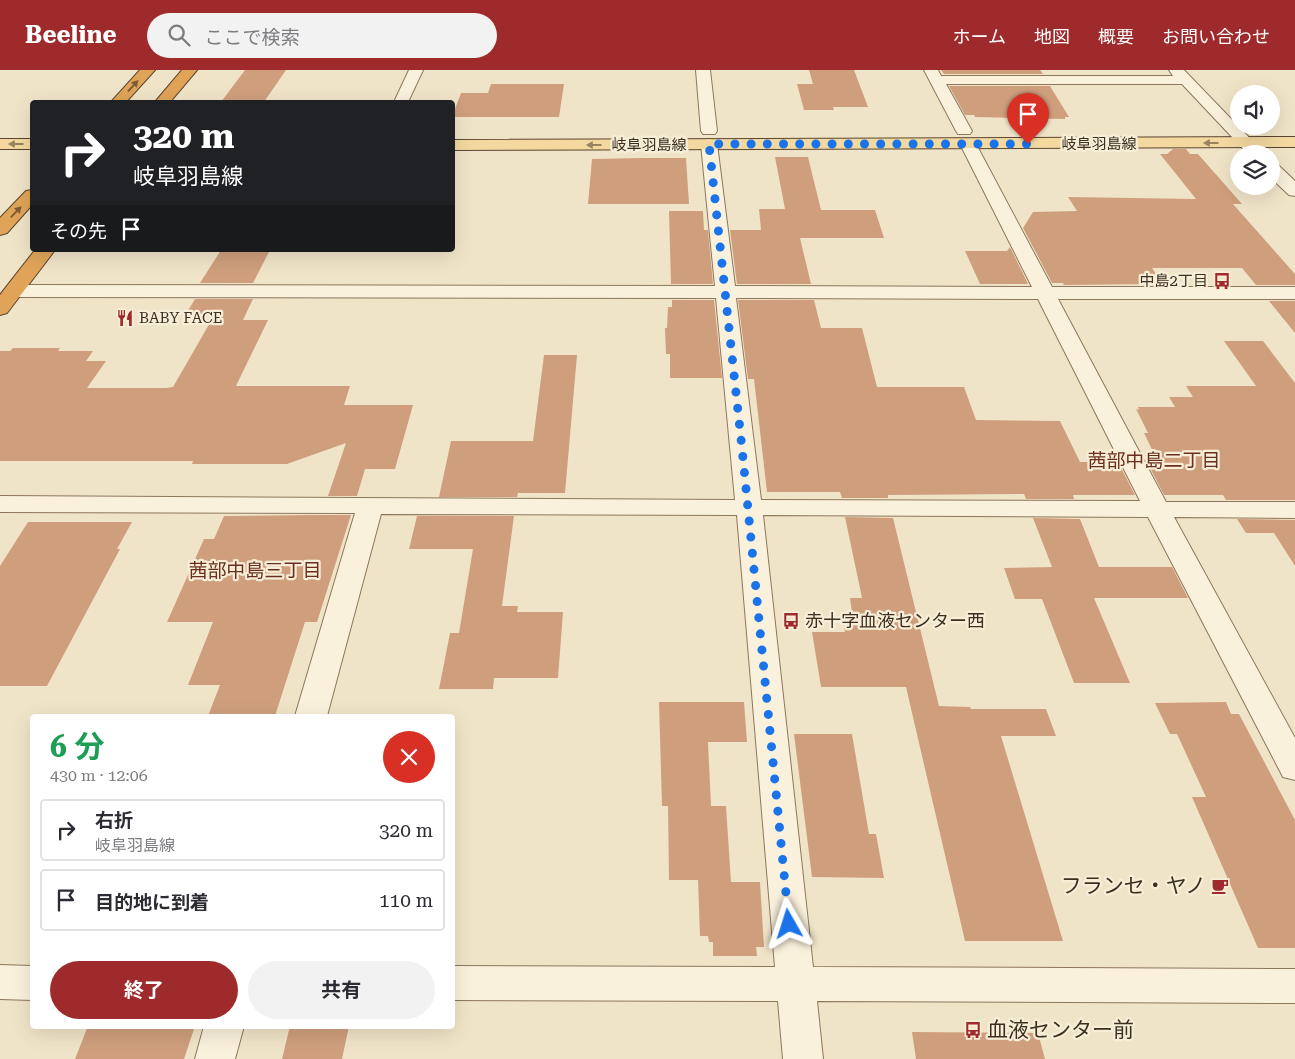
<!DOCTYPE html>
<html lang="ja">
<meta charset="utf-8">
<style>
:root{--surface:#fff;--page:#f2f2f3;--text:#2b2b33;--muted:#7c7c81;--line:#e1e1e2;--accent:#9e2a2b}
body{margin:0;font-family:"Roboto Serif","Noto Sans JP",serif;background:var(--page);color:var(--text);height:100vh;display:flex;flex-direction:column;font-size:19px;white-space:nowrap}
*{box-sizing:border-box;margin:0}
p{font-size:16px;color:var(--muted)}
.icon{flex:none;width:28px;height:28px;fill:none;stroke:currentColor;stroke-width:2;stroke-linecap:round;stroke-linejoin:round}
.map{position:relative;flex:1;overflow:hidden}
.panel{position:absolute;left:30px;top:644px;width:425px;height:315px;display:flex;flex-direction:column;background:var(--surface);border-radius:5px;box-shadow:0 5px 20px #0002}
.panel>*{flex:none}
.banner{position:absolute;left:30px;top:30px;width:425px;height:152px;border-radius:5px;box-shadow:0 5px 20px #0002;background:#202124;color:#fff;overflow:hidden}
.tools{position:absolute;left:1230px;top:15px;display:grid;gap:10px}
.tools a{display:grid;place-items:center;width:50px;height:50px;border-radius:50%;background:var(--surface);box-shadow:0 5px 20px #0002;font-size:25px}
.pin{position:absolute;display:grid;place-items:center;width:42px;height:42px;color:#fff;margin:-51px -21px;border-radius:50% 50% 50% 0;rotate:-45deg;box-shadow:0 0 5px #0007}
.pin .icon{rotate:45deg}
.me{position:absolute;width:55px;margin:-28px;rotate:354deg;stroke-linejoin:round;filter:drop-shadow(0 0 4px #0008)}
.turn{display:flex;align-items:center;gap:18px;height:105px;padding:0 20px;font-size:22px}
.turn .icon{width:65px;height:65px;stroke-width:2.5}
.turn b{display:block;font-size:35px;line-height:42px}
.then{display:flex;align-items:center;height:48px;padding:0 20px;background:#0003;gap:10px;font-size:19px}
.round{display:grid;place-items:center;flex:none;width:52px;height:52px;border-radius:26px;background:var(--page)}
.headline{display:flex;align-items:center;justify-content:space-between;height:85px;padding:0 20px}
h1{font-size:30px;font-weight:700;line-height:38px;color:#1e9e55}
.button{display:flex;gap:10px;margin-top:auto;padding:10px 20px}
.button a{flex:1;height:58px;border-radius:30px;background:var(--accent);color:#fff;font-size:20px;font-weight:700;line-height:58px;text-align:center}
.button a+a{background:var(--page);color:var(--text)}
ul{padding:0;list-style:none}
li{display:flex;align-items:center;gap:15px;height:62px;margin:0 10px 8px;padding:0 10px;border:2px solid var(--line);border-radius:5px}
li div{flex:1}
li b{display:block;font-size:19px}
li em{font-style:normal}
header{display:flex;align-items:center;gap:30px;box-sizing:border-box;height:70px;padding:0 25px;background:var(--accent);color:#fff}
header strong{font-size:24px}
nav{display:flex;gap:28px;margin-inline-start:auto;font-size:18px}
.search{width:350px;height:45px;background:var(--page);display:flex;align-items:center;gap:12px;box-sizing:border-box;padding:0 18px;border-radius:28px;color:var(--muted);font-size:19px}
.map>svg:first-child{display:block}
</style>
<header>
<strong>Beeline</strong>
<div class="search"><svg class="icon" aria-label="search" viewBox="0 0 24 24"><circle cx="10" cy="10" r="6"/><path d="M15 15l6 6"/></svg>ここで検索</div>
<nav><a>ホーム</a><a>地図</a><a>概要</a><a>お問い合わせ</a></nav>
</header>
<div class="map">
<svg width="1295" height="989" viewBox="0 0 1295 989">
<rect width="100%" height="100%" fill="#f0e4c8"/>
<g fill="#cf9f7d">
<path d="M245,0H286L264,32H221Z"/>
<path d="M809,0H854L868,37H833L834,40H804L797,14H813Z"/>
<path d="M941,0H1040L1043,4H944Z"/>
<path d="M491,14H564L559,47H452L461,23H488Z"/>
<path d="M949,16H1050L1069,47H1065V49L975,47L974,45H965Z"/>
<path d="M1173,79H1186L1190,84H1198L1242,134H1233L1295,204V215H1256L1242,198H1152L1163,214L1064,215L1063,213H1052L1023,158L1033,142L1077,141L1068,127L1196,129L1160,84H1167Z"/>
<path d="M775,87H808L821,140H875L884,168H800L811,214H737L730,160H761L759,139H785Z"/>
<path d="M643,88H686L689,134H588L592,89Z"/>
<path d="M669,141H703L704,160H708L713,214H671Z"/>
<path d="M1010,177L1028,214H980L965,181H1007Z"/>
<path d="M221,180H270L253,213H200Z"/>
<path d="M195,229H253L243,250H268L236,316H350L344,335H413L395,399H365L357,426H328L346,373L287,394H192L193,391H0V281H10L13,278H60L58,281H93L86,291H106L87,318H166L173,317L215,244H186Z"/>
<path d="M672,230H714L722,308H670V284H666L665,258H667L668,237H672Z"/>
<path d="M738,230H814L821,258H862L877,317H964L976,350L1060,351L1080,392H1118L1135,425H1073L1074,429H1026L1024,424L888,425V428H842L840,422H767L754,309H748Z"/>
<path d="M1269,231H1295V263Z"/>
<path d="M1224,271H1263L1295,313V430H1226L1223,425H1164L1147,392H1158L1144,363H1148L1136,339L1139,340L1138,337H1175L1169,327H1193L1186,316H1256Z"/>
<path d="M544,285H577L565,423H518L517,427H439L451,371H533Z"/>
<path d="M310,445H351L317,552H305L275,646H208L220,615H188L213,552H167L204,469H214L224,446Z"/>
<path d="M417,446H514L502,536H518L517,542H563L558,608H494L493,619H439L450,563H459L473,479H409Z"/>
<path d="M845,447L893,448L939,636L970,637L971,639H1046L1056,666H1001L1063,871H965L906,617H821L812,562H845L842,543H852L850,528H862Z"/>
<path d="M1033,448L1080,449L1099,497H1172L1188,528H1094L1130,613H1074L1042,529H1015L1004,498L1052,497Z"/>
<path d="M1237,449L1295,450V496L1274,463H1246Z"/>
<path d="M28,452H132L117,479H120L47,616H0V496Z"/>
<path d="M659,632H744L747,672H708L711,736H726L731,812H760L764,877H756L757,886H713V872H709L708,866H700L698,810H669L668,736H662Z"/>
<path d="M1226,632L1231,644H1239L1295,750V878H1258L1192,727H1206L1177,664H1170L1155,633Z"/>
<path d="M794,664H852L869,764H876L884,808L812,807Z"/>
<path d="M88,956H174L173,958L194,959L184,989H75Z"/>
<path d="M290,956H349L342,989H282Z"/>
<path d="M912,962L1038,963L1045,989H916Z"/>
</g>
<g fill="none" stroke-linecap="round" stroke-linejoin="round">
<g stroke="#8d765c" stroke-width="2">
<g id="minor">
<path d="M409,0H423L408,32H394Z"/>
<path d="M696,0H710L717,61L715,64H703L701,61Z"/>
<path d="M924,0H938L941,6H1173L1169,0H1184L1265,84H1248L1182,14H946L972,61L970,64H958L956,61Z"/>
<path d="M709,69L715,71L717,74L735,216L1032,217L960,74L962,71H974L976,74L1052,217H1295V229H1058L1166,432H1295V448L1174,447L1295,668V710L1283,707L1148,447L763,445L813,897L1295,899V933L817,931L823,989H783L778,931L452,930V896L775,897L737,445L381,444L327,646H295L355,443L0,442V426L735,430L716,228L14,227L7,225L4,221L7,217L14,215L715,216L701,74L703,71ZM736,228L1038,229L1140,431L761,430Z"/>
<path d="M1271,93L1277,94L1295,111V126L1289,125L1271,108Z"/>
<path d="M0,895L32,896V930L0,929Z"/>
<path d="M204,956H244L235,989H195Z"/>
</g>
</g>
<g stroke="#5b4430" stroke-width="2">
<g id="major">
<path d="M1295,67V77L452,80V70Z"/>
<rect x="0" y="69" width="32" height="10"/>
</g>
</g>
<g stroke="#5b4430" stroke-width="2">
<g id="highway">
<path d="M140,0H155L126,32H111Z"/>
<path d="M182,0H197L170,32H155Z"/>
<path d="M32,120V135L7,163L0,165V148L26,121Z"/>
<path d="M35,180H55L7,243L0,245V225Z"/>
</g>
</g>
<use href="#minor" fill="#faf1dc" fill-rule="evenodd"/>
<use href="#major" fill="#f3d9a0" fill-rule="evenodd"/>
<use href="#highway" fill="#e0a458" fill-rule="evenodd"/>
</g>
<defs><path id="oneway-solid" d="M-6-.8H1V-3.2L6.5 0L1 3.2V.8H-6Z" transform="scale(1.25)"/></defs>
<g fill="#7e5d36">
<use href="#oneway-solid" transform="translate(133 16) rotate(-47)"/>
<use href="#oneway-solid" transform="translate(16 142) rotate(-46)"/>
</g>
<g fill="#988460">
<use href="#oneway-solid" transform="translate(1211 73) rotate(180)"/>
<use href="#oneway-solid" transform="translate(16 74) rotate(-180)"/>
<use href="#oneway-solid" transform="translate(594 75) rotate(180)"/>
</g>
<g fill="none" stroke-linecap="round" stroke-linejoin="round">
<path stroke="#1a73e8" stroke-width="9" stroke-dasharray="0 16.2" d="M789,854L742,378L709,74H1028"/>
</g>
<defs>
<g id="bus-bare" transform="scale(1.35)"><path d="M-5-6H5V4H4V6H2V4H-2V6H-4V4H-5ZM-3.5-4V0h7V-4ZM-3.5 1.2v1.5H-2V1.2ZM2 1.2v1.5H3.5V1.2Z" fill="#9e2a2b" stroke="#f7eed8" stroke-width="2.5" paint-order="stroke"/></g>
<g id="restaurant-bare" transform="scale(1.35)"><path d="M-5-6h1v4h1v-4h1v4h1v-4h1v5L-1.5 .5V6h-2V.5L-5-1ZM5-6V6H3V1.5H1.5Q1.5-4 5-6Z" fill="#9e2a2b" stroke="#f7eed8" stroke-width="2.5" paint-order="stroke"/></g>
<g id="cafe-bare" transform="scale(1.35)"><path d="M-5.5-4.5H6V0H3Q3 3.5 0 3.5H-2.5Q-5.5 3.5-5.5 0ZM3-3.2v2h1.7v-2ZM-6 4.5H4V6H-6Z" fill="#9e2a2b" stroke="#f7eed8" stroke-width="2.5" paint-order="stroke"/></g>
</defs>
<g fill-rule="evenodd">
<use href="#bus-bare" x="1222" y="211"/>
<use href="#restaurant-bare" x="125" y="248"/>
<use href="#bus-bare" x="791" y="551"/>
<use href="#cafe-bare" x="1220" y="816"/>
<use href="#bus-bare" x="973" y="960"/>
</g>
<g text-anchor="middle" stroke-width="4.5" stroke-linejoin="round" paint-order="stroke">
<g font-size="15" fill="#3d2e20" stroke="#f7eed8">
<text x="1099" y="79">岐阜羽島線</text>
<text x="649" y="80">岐阜羽島線</text>
</g>
<g font-size="15" fill="#3d2e20" stroke="#f7eed8" text-anchor="end">
<text x="1208" y="216">中島2丁目</text>
<text x="139" y="253" text-anchor="start">BABY FACE</text>
</g>
<g font-size="18" fill="#3d2e20" stroke="#f7eed8" text-anchor="start">
<text x="805" y="557">赤十字血液センター西</text>
</g>
<g font-size="19" fill="#6b2e1e" stroke="#f7eed8">
<text x="1154" y="397">茜部中島二丁目</text>
<text x="255" y="507">茜部中島三丁目</text>
</g>
<g font-size="21" fill="#3d2e20" stroke="#f7eed8" text-anchor="end">
<text x="1206" y="823">フランセ・ヤノ</text>
<text x="987" y="967" text-anchor="start">血液センター前</text>
</g>
</g>
</svg>
<div class="tools">
<a><svg class="icon" aria-label="sound" viewBox="0 0 24 24"><path d="M4 9h4l5-4v14l-5-4H4zM17 9q2 3 0 6"/></svg></a>
<a><svg class="icon" aria-label="layers" viewBox="0 0 24 24"><path d="M12 4l9 5-9 5-9-5zM3 14l9 5 9-5"/></svg></a>
</div>
<div class="pin" style="left:1028px;top:74px;background:#d93025"><svg class="icon" aria-label="arrive" viewBox="0 0 24 24"><path d="M6 21V4h12l-3 4 3 4H6"/></svg></div>
<svg class="me" style="left:789px;top:854px" viewBox="-20 -20 40 40"><path d="M0-17L14 15 0 8-14 15z" fill="#1a73e8" stroke="#fff" stroke-width="4"/></svg>
<div class="banner">
<div class="turn"><svg class="icon" aria-label="right" viewBox="0 0 24 24"><path d="M7 20v-9h11M14 6l5 5-5 5"/></svg><div><b>320 m</b>岐阜羽島線</div></div>
<div class="then">その先<svg class="icon" aria-label="arrive" viewBox="0 0 24 24"><path d="M6 21V4h12l-3 4 3 4H6"/></svg></div>
</div>
<section class="panel">
<div class="headline"><div><h1>6 分</h1><p>430 m · 12:06</p></div><a class="round" style="background:#d93025;color:#fff"><svg class="icon" aria-label="close" viewBox="0 0 24 24"><path d="M6 6l12 12M18 6L6 18"/></svg></a></div>
<ul>
<li><svg class="icon" aria-label="right" viewBox="0 0 24 24"><path d="M7 20v-9h11M14 6l5 5-5 5"/></svg><div><b>右折</b><p>岐阜羽島線</p></div><em>320 m</em></li>
<li><svg class="icon" aria-label="arrive" viewBox="0 0 24 24"><path d="M6 21V4h12l-3 4 3 4H6"/></svg><div><b>目的地に到着</b></div><em>110 m</em></li>
</ul>
<div class="button"><a>終了</a><a>共有</a></div>
</section>
</div>
